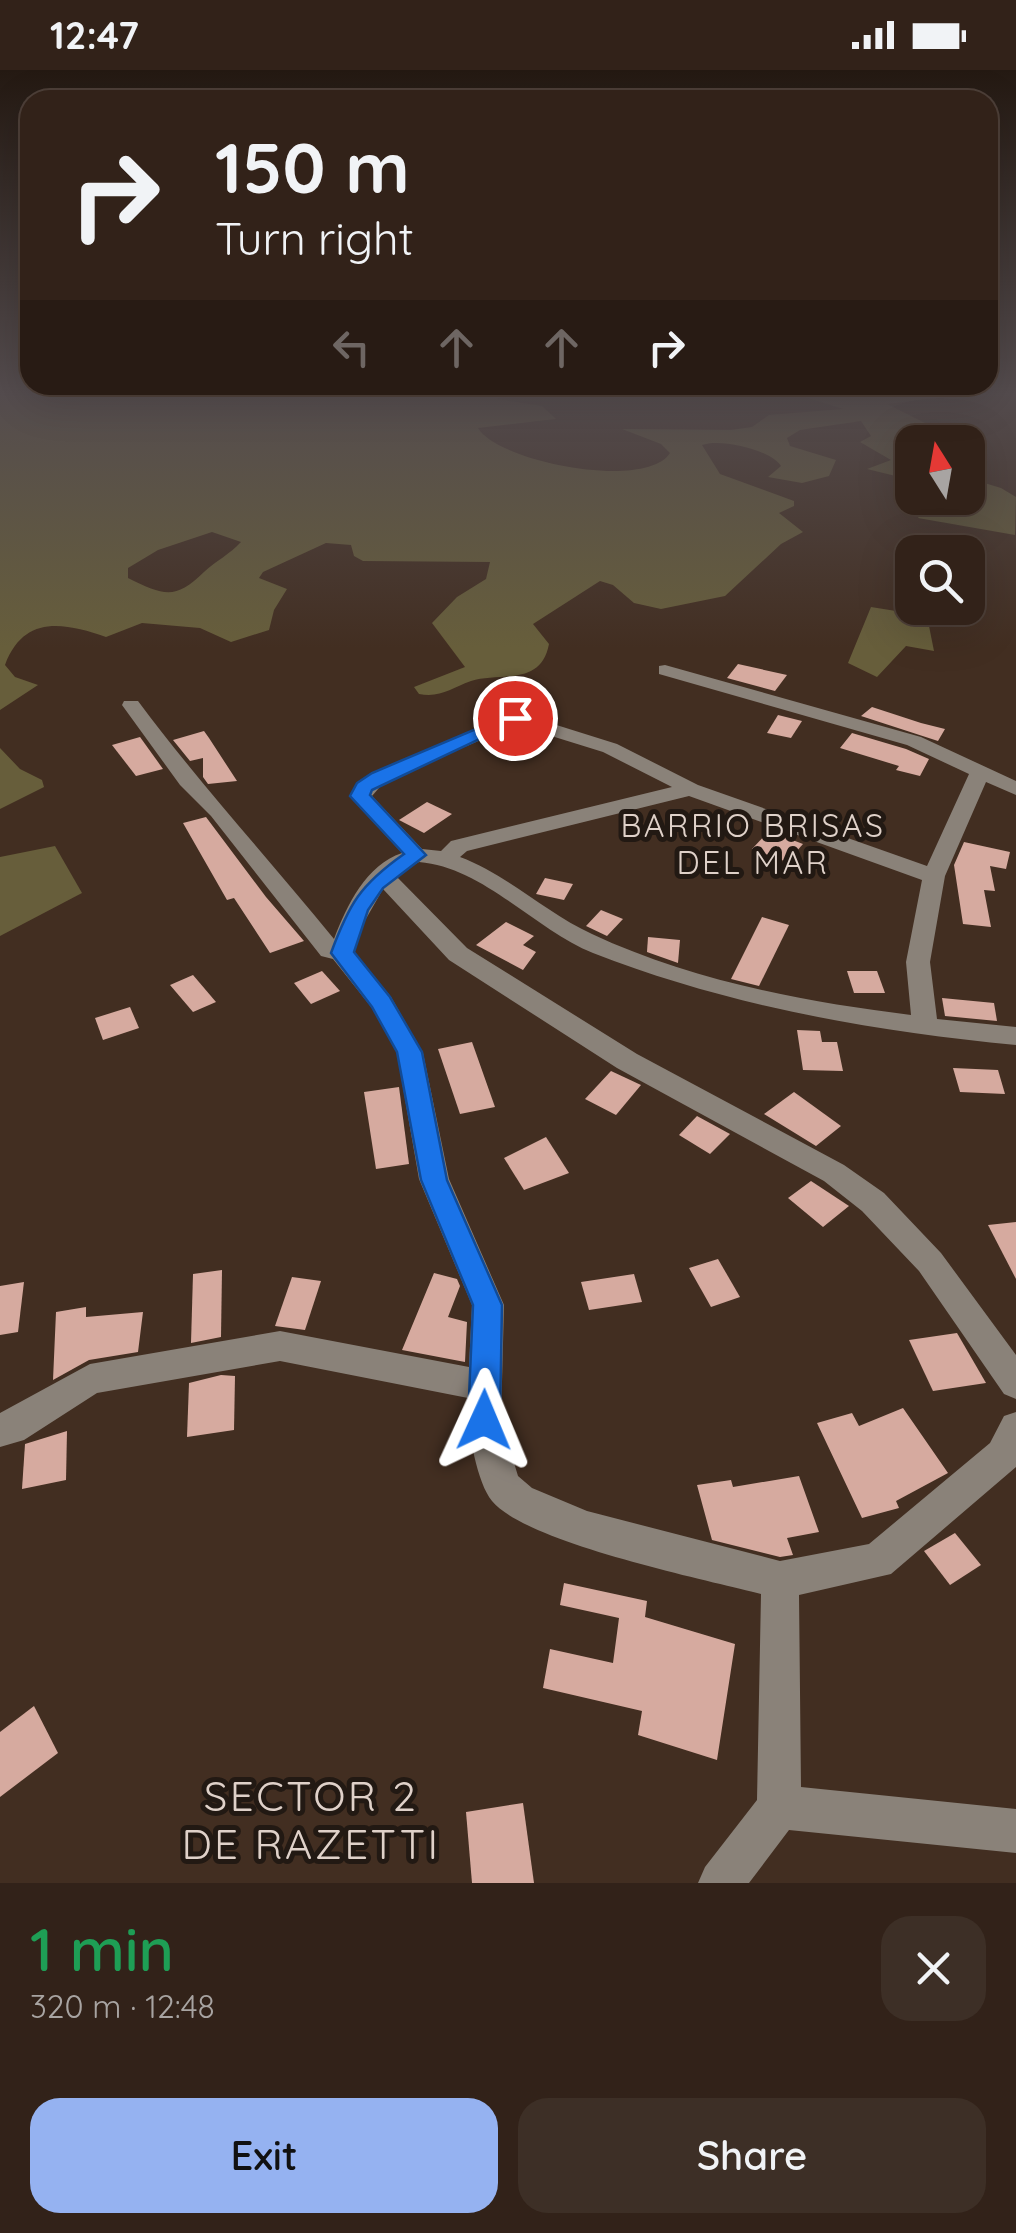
<!DOCTYPE html>
<meta charset="utf-8">
<style>
:root{--surface:#322219;--page:#3d2f26;--text:#f1f3f6;--muted:#a8a4a2;--line:#4d3f38;--accent:#95b2f1}
body{margin:0;font-family:Quicksand,sans-serif;background:var(--page);color:var(--text);height:100vh;display:flex;flex-direction:column;font-size:38px;white-space:nowrap}
*{box-sizing:border-box;margin:0}
p{font-size:32px;color:var(--muted)}
.icon{flex:none;width:55px;height:55px;fill:none;stroke:currentColor;stroke-width:2;stroke-linecap:round;stroke-linejoin:round}
.map{position:relative;height:1813px;overflow:hidden}
.details{display:flex;flex-direction:column;background:var(--surface);flex:1}
.details>*{flex:none}
.top-card{position:absolute;left:20px;top:20px;width:978px;height:305px;border-radius:30px;box-shadow:0 10px 40px #0002,0 0 0 2px var(--line);background:#322219;color:var(--text);overflow:hidden}
.needle{width:65px;rotate:349deg}
.fabs{position:absolute;left:895px;top:355px;display:grid;gap:20px}
.fabs a{display:grid;place-items:center;width:90px;height:90px;border-radius:20px;background:var(--surface);box-shadow:0 10px 40px #0002,0 0 0 2px var(--line);font-size:50px}
.pin{position:absolute;display:grid;place-items:center;width:85px;height:85px;color:#fff;margin:-42px;border:5px solid #fff;border-radius:50%;box-shadow:0 2px 10px #0007}
.me{position:absolute;width:110px;margin:-55px;rotate:1deg;stroke-linejoin:round;filter:drop-shadow(0 0 8px #0008)}
.turn{display:flex;align-items:center;gap:35px;height:210px;padding:0 30px;font-size:45px}
.turn .icon{width:130px;height:130px;stroke-width:2.5}
.turn b{display:block;font-size:70px;line-height:85px}
.lanes{display:flex;align-items:center;height:95px;padding:0 30px;background:#0003;justify-content:center;gap:50px;direction:ltr}
.lanes .off{opacity:.35}
.round{display:grid;place-items:center;flex:none;width:105px;height:105px;border-radius:30px;background:var(--page)}
.summary{display:flex;align-items:center;justify-content:space-between;height:170px;padding:0 30px}
h1{font-size:60px;font-weight:600;line-height:75px;color:#1e9e55}
.cta{display:flex;gap:20px;margin-top:auto;padding:20px 30px}
.cta a{flex:1;height:115px;border-radius:30px;background:var(--accent);color:#111;font-size:40px;font-weight:600;line-height:115px;text-align:center}
.cta a+a{background:var(--page);color:var(--text)}
.status{display:flex;justify-content:space-between;align-items:center;height:70px;padding:0 50px;background:var(--surface);direction:ltr}
.status svg{height:28px;fill:currentColor}
.map>svg:first-child{display:block}
</style>
<div class="status"><b>12:47</b><svg viewBox="0 0 49 12"><path d="M0 12V9h3v3zM5 12V6h3v6zM10 12V3h3v9zM15 12V0h3v12zM26 1h20v11H26zM47 4h2v5h-2z"/></svg></div>
<div class="map">
<svg width="1016" height="1813" viewBox="0 0 1016 1813">
<rect width="100%" height="100%" fill="#422e21"/>
<g fill="#675e3b" fill-rule="evenodd">
<path d="M0,325H503L497,329L542,336L556,349L478,358C498,392 646,421 670,383L661,374L622,359L731,360L752,357L769,345L843,339L799,325H957L887,334L951,366L912,372V385L901,388L912,394V410L867,399L891,390L860,372L871,366L861,351L800,360L787,368L790,376L836,390L829,406L802,413L768,407L781,396C771,380 721,368 702,375L720,404L794,431V436L779,443L803,462L781,474L725,526L661,539L634,533L613,515L600,511L533,554L549,574C541,617 499,602 471,611C451,618 441,628 419,624L414,617L465,597L432,553L457,527L486,509L490,492L363,491L354,486L351,475L326,473L263,502L259,508L287,519L274,540L269,560L231,572L200,558L142,553L106,567C65,553 24,544 5,595L15,607L38,615L0,640ZM212,462L241,472C230,484 216,491 204,502C175,530 165,526 128,508V498L158,480Z"/>
<path d="M968,408L1001,418L1016,427L1015,465L918,448L929,431L968,428Z"/>
<path d="M871,537L927,546L934,581L906,576L877,607L848,593Z"/>
<path d="M0,678L20,699L42,710L44,717L0,739Z"/>
<path d="M55,776L82,823L0,866V787Z"/>
</g>
<g fill="#d6aa9f">
<path d="M738,594L787,605L775,621L727,608Z"/>
<path d="M872,637L921,653L945,659L938,671L861,646Z"/>
<path d="M778,645L802,651L791,668L767,663Z"/>
<path d="M516,659L527,662L543,670L521,682L497,669Z"/>
<path d="M204,661L209,668L237,711L208,714L203,707V688L190,691L173,670Z"/>
<path d="M852,663L906,679L929,689L920,706L896,700L899,696L840,678Z"/>
<path d="M140,667L163,699L136,706L112,675Z"/>
<path d="M427,732L452,744L424,763L399,750Z"/>
<path d="M206,747L266,827L304,871L270,883L234,828L227,830L183,753Z"/>
<path d="M769,761L803,774L787,792L752,779Z"/>
<path d="M964,772L1010,782L1006,799L990,796L995,821L984,820L991,857L963,854L954,795Z"/>
<path d="M545,808L573,814L564,830L536,824Z"/>
<path d="M601,840L623,849L607,866L586,856Z"/>
<path d="M762,847L789,855L759,916L731,909Z"/>
<path d="M506,852L534,866L523,875L536,882L523,900L476,875Z"/>
<path d="M648,867L680,870L678,893L647,882Z"/>
<path d="M322,901L340,921L311,934L294,913Z"/>
<path d="M847,901H877L885,923H854Z"/>
<path d="M193,905L216,932L193,942L170,915Z"/>
<path d="M942,928L994,933L997,951L945,946Z"/>
<path d="M130,937L139,958L103,970L95,948Z"/>
<path d="M797,960L820,961L822,972H837L843,1001L803,1000Z"/>
<path d="M472,972L495,1037L460,1044L438,979Z"/>
<path d="M953,998L998,1000L1005,1024L960,1022Z"/>
<path d="M611,1001L641,1015L616,1045L585,1029Z"/>
<path d="M399,1017L409,1094L376,1099L364,1022Z"/>
<path d="M794,1022L841,1056L816,1076L764,1044Z"/>
<path d="M697,1046L730,1064L710,1084L679,1065Z"/>
<path d="M546,1067L569,1103L524,1120L504,1088Z"/>
<path d="M811,1111L849,1136L823,1157L788,1128Z"/>
<path d="M1016,1152V1209L988,1155Z"/>
<path d="M718,1189L740,1227L711,1237L689,1198Z"/>
<path d="M222,1200L221,1267L191,1273L193,1204Z"/>
<path d="M434,1203L457,1209L460,1216L448,1247L467,1252L465,1292L402,1280Z"/>
<path d="M634,1204L642,1232L589,1240L581,1212Z"/>
<path d="M292,1207L321,1211L305,1260L275,1256Z"/>
<path d="M24,1212L18,1262L0,1265V1216Z"/>
<path d="M86,1237V1247L143,1242L138,1282L89,1290L53,1310L56,1242Z"/>
<path d="M957,1263L986,1313L933,1321L909,1270Z"/>
<path d="M221,1305L235,1306L234,1360L187,1367L189,1313Z"/>
<path d="M903,1338L948,1403L896,1431L899,1438L862,1448L817,1353L852,1343L859,1356Z"/>
<path d="M67,1361L66,1410L22,1419L25,1374Z"/>
<path d="M799,1406L819,1462L787,1468L793,1485L780,1487L712,1470L697,1415L731,1410L733,1417Z"/>
<path d="M955,1463L981,1495L950,1515L924,1481Z"/>
<path d="M564,1513L647,1531L645,1547L735,1574L717,1690L638,1665L642,1641L543,1618L550,1579L613,1593L619,1548L560,1535Z"/>
<path d="M34,1636L58,1683L0,1727V1662Z"/>
<path d="M523,1733L534,1813H472L466,1742Z"/>
</g>
<g fill="none" stroke-linecap="round" stroke-linejoin="round">
<path fill="#8a8279" fill-rule="evenodd" d="M665,595L921,667L1016,711V725L986,712L945,806L930,892L937,949L1016,957V975C871,961 729,936 593,883C534,859 483,797 419,792L395,805L467,878L637,984L844,1095L884,1123L941,1183L1016,1285V1329L1004,1324L919,1201L862,1141L824,1111L617,998L449,890L383,819L363,854L354,882L391,927L423,983L449,1109L504,1235L501,1350L518,1406L532,1418L587,1441L780,1491L869,1474L990,1373L1004,1346L1016,1342V1397L891,1504L799,1525L801,1717L1016,1739V1783L789,1760L749,1813H698L705,1797L757,1730L761,1524C703,1509 527,1473 492,1431C476,1412 466,1352 468,1328L280,1291L97,1323L24,1370L0,1377V1343L90,1294L280,1261L469,1297L472,1235L419,1109L397,983L372,938L333,889L321,886L211,746L180,715L122,635L124,631H138C199,713 269,789 334,869C347,835 366,795 402,783L353,730V722L371,703L515,642L617,674L698,715L927,796L969,704L907,675L659,604V596ZM516,655L603,682L672,717L451,771L441,781L422,779L372,726L385,711ZM689,726L922,810L906,892L911,945C804,932 690,910 592,864C546,843 508,805 460,787L467,781Z"/>
</g>
<linearGradient id="sky" x2="0" y2="1"><stop stop-color="#241912"/><stop offset="0.56" stop-color="#544c4e"/><stop offset="1" stop-color="#544c4e" stop-opacity="0"/></linearGradient>
<rect width="1016" height="578" fill="url(#sky)"/>
<path fill="#1a73e8" stroke="#114b97" stroke-width="2.5" d="M509,645L524,648L372,720L370,725L426,785L383,818L368,840L354,882L390,927L422,982L447,1110L502,1235L500,1350L495,1361L484,1365L473,1361L468,1350L473,1235L421,1110L397,982L372,937L331,883C349,834 360,815 404,784L350,726L357,713L372,703Z"/>
<g text-anchor="middle" stroke-width="10" stroke-linejoin="round" paint-order="stroke">
<g font-size="32" letter-spacing="2.5" fill="#dfd1c9" stroke="#221913">
<text x="753" y="767">BARRIO BRISAS<tspan x="753" dy="37">DEL MAR</tspan></text>
</g>
<g font-size="42" letter-spacing="2.5" fill="#dfd1c9" stroke="#221913">
<text x="311" y="1741">SECTOR 2<tspan x="311" dy="48">DE RAZETTI</tspan></text>
</g>
</g>
</svg>
<div class="fabs">
<a><svg class="needle" viewBox="-14 -14 28 28"><path d="M0-13l5 13h-10z" fill="#e53935"/><path d="M0 13l5-13h-10z" fill="#a8a4a2"/></svg></a>
<a><svg class="icon" aria-label="search" viewBox="0 0 24 24"><circle cx="10" cy="10" r="6"/><path d="M15 15l6 6"/></svg></a>
</div>
<div class="pin" style="left:515px;top:648px;background:#d93025"><svg class="icon" aria-label="arrive" viewBox="0 0 24 24"><path d="M6 21V4h12l-3 4 3 4H6"/></svg></div>
<svg class="me" style="left:484px;top:1350px" viewBox="-20 -20 40 40"><path d="M0-17L14 15 0 8-14 15z" fill="#1a73e8" stroke="#fff" stroke-width="4"/></svg>
<div class="top-card">
<div class="turn"><svg class="icon" aria-label="right" viewBox="0 0 24 24"><path d="M7 20v-9h11M14 6l5 5-5 5"/></svg><div><b>150 m</b>Turn right</div></div>
<div class="lanes"><svg class="icon off" aria-label="left" viewBox="0 0 24 24"><path d="M17 20v-9H6M10 6l-5 5 5 5"/></svg><svg class="icon off" aria-label="ahead" viewBox="0 0 24 24"><path d="M12 20V5M6 11l6-6 6 6"/></svg><svg class="icon off" aria-label="ahead" viewBox="0 0 24 24"><path d="M12 20V5M6 11l6-6 6 6"/></svg><svg class="icon" aria-label="right" viewBox="0 0 24 24"><path d="M7 20v-9h11M14 6l5 5-5 5"/></svg></div>
</div>
</div>
<section class="details">
<div class="summary"><div><h1>1 min</h1><p>320 m · 12:48</p></div><a class="round"><svg class="icon" aria-label="close" viewBox="0 0 24 24"><path d="M6 6l12 12M18 6L6 18"/></svg></a></div>
<div class="cta"><a>Exit</a><a>Share</a></div>
</section>
